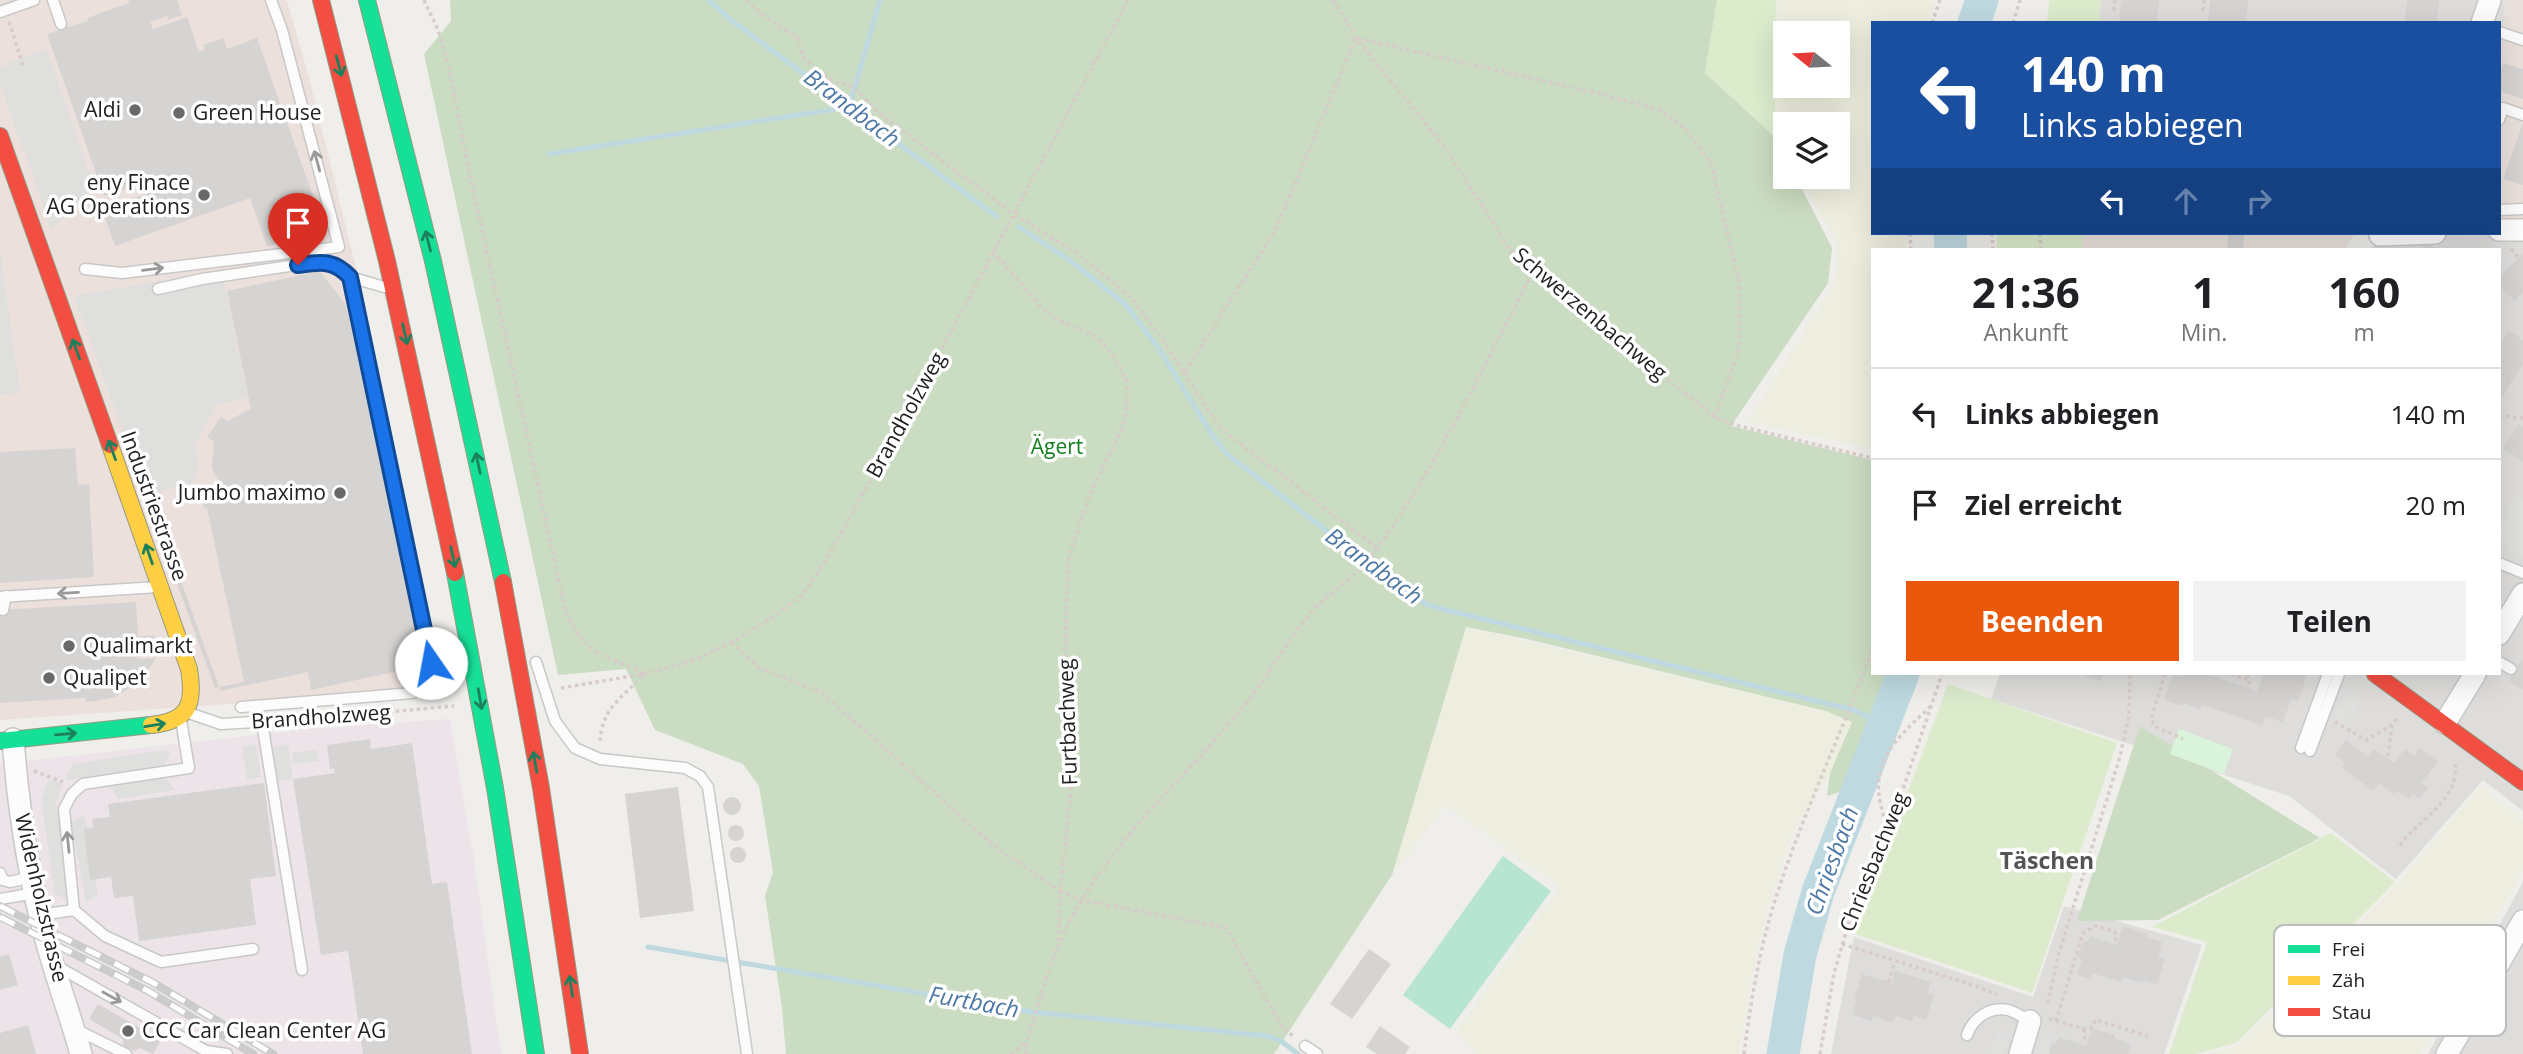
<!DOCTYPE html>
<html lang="de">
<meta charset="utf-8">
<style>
:root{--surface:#fff;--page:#f2f2f2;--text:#202124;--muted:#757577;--line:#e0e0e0;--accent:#ea580c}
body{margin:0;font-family:"Open Sans",sans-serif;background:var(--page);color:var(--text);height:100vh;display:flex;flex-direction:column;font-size:26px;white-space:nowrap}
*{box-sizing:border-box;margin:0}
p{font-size:23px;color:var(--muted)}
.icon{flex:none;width:38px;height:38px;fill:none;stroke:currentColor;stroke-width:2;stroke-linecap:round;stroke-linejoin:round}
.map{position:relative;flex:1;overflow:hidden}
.side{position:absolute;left:1871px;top:248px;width:630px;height:427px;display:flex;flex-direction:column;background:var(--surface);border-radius:0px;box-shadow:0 7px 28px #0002}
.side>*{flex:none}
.top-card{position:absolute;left:1871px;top:21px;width:630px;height:214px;border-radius:0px;box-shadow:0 7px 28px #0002;background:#1a4fa0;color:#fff;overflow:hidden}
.needle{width:46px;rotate:288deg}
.tools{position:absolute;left:1773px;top:21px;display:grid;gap:14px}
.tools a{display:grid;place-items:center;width:77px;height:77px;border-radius:0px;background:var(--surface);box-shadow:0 7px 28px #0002;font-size:35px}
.pin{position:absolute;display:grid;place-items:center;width:60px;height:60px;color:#fff;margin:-72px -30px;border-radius:50% 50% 50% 0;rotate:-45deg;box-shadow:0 0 7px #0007}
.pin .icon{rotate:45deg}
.me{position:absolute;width:77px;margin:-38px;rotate:348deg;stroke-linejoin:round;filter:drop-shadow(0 0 5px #0008)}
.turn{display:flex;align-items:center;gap:24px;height:147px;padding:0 35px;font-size:32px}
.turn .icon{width:91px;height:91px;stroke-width:2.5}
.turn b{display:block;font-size:49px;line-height:60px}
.lanes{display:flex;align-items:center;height:66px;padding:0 35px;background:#0003;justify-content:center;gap:35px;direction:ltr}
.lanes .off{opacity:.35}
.eta{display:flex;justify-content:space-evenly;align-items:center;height:119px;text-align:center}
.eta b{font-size:42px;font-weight:700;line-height:49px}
.primary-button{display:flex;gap:14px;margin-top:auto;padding:14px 35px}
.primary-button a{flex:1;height:80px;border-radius:0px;background:var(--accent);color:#fff;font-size:28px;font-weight:700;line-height:80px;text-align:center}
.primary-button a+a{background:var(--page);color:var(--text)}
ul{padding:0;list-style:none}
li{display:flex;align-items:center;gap:21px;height:91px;padding:0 35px;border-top:2px solid var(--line)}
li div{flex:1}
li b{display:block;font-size:26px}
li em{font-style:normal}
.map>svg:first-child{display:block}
</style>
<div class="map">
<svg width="2523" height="1054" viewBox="0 0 2523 1054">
<rect width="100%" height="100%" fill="#efeeeb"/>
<g fill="#dedddc">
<path d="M2101,0H2503L2506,18L2499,41V23H2099Z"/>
<path d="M2523,220V811L2483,780L2396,879L2289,796L1991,699L2000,674H2499V250H2371L2380,235L2389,233H2499Z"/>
<path d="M2523,882V1054H2428Z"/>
<path d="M2064,906L2202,945L2164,1054H1831L1854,937L2033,997Z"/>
</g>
<path fill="#ece0dd" d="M0,0H287L310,81L359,280L445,689L0,720Z"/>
<path fill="#ece4e9" d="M450,719L474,860L501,1054H0V764L310,729Z"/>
<g fill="#e9e0db">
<path d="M2503,0H2523V220L2499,221V41L2506,18Z"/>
<path d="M2082,233H2355L2345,250H2083Z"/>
</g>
<g fill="#edeedf" fill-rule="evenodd">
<path d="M1777,0H1934L1927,23H1872V233H1906L1907,250H1872V449L1748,421L1835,283L1836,240L1798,177H1838V124H1785V154L1775,137ZM1785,33H1838V86H1785Z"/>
<path d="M1466,627L1826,711L1853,722L1830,773L1793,831L1768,905L1751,981L1739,1054H1477L1457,1031L1560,887L1446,805L1392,875Z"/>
<path d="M2480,787L2523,820V870L2420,1054H2209L2236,1047L2393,889Z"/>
</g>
<g fill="#dbebcc">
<path d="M1717,0H1776L1775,137L1705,73Z"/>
<path d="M2049,0H2101L2099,23H2047Z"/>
<path d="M1997,233H2082L2083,250H1997Z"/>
<path d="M1948,684L2117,743L2032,993L1855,934Z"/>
<path d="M2331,833L2395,882L2236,1043L2195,1054H2169L2207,942L2152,927Z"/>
</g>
<g fill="#cadcc1">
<path d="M450,0H1717L1705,73L1775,137L1785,155V177H1796L1832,248L1828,283L1731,426L1872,460V674H1893L1843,791L1827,796L1830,773L1852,722L1826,711L1527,639L1466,627L1392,875L1274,1054H786L782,1008L765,896L773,872L759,786L743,764L655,730L626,669L558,675L424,54L451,21Z"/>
<path d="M2140,726L2320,838L2158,920L2077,921Z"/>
</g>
<path fill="#daf4db" d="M2179,729L2233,749L2224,774L2170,754Z"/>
<path fill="#b8e4d3" d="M1503,856L1551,891L1450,1029L1403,995Z"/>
<g fill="#dfdfde">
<path d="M46,48L93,184L66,216L51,228L0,84V67Z"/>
<path d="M0,250L20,392L0,395Z"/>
<path d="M221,270L248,398L218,404L195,443L198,468L194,483L146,495L74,296Z"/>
<path d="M2517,497L2523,501V556L2499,541V524Z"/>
<path d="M2346,692L2360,699L2345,727L2331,719Z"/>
<path d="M256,744L261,777L247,780L242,747Z"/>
<path d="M288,744L293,779L278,781L273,747Z"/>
<path d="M164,750L170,753L165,765L65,780L72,764Z"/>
<path d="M317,750L319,761L293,764L292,753Z"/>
<path d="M165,778L175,790L119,799L109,786Z"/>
<path d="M49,779L63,784L56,802L69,894L68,899L55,895L41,798Z"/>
<path d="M82,815L86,820L98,894L86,903L71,823Z"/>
<path d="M1997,1031L2010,1035L2004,1054H1990Z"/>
<path d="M2042,1033L2053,1036L2048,1054H2035Z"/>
</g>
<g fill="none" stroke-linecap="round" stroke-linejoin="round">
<g stroke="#bfd9e0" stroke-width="5">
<path d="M709,0L731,20L996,216"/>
<path d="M549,154L849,107L880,0"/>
<path d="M1019,227L1068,259L1125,304L1159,349L1214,438L1228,455L1409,594L1430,606L1857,711L1866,716L1881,731"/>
<path d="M648,947L1033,1012L1267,1036L1281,1041L1298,1054"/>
</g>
<g stroke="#bfd9e0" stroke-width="33">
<path d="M1974,23L1982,0"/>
<path d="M1950,233L1951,250"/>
<path d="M1783,1054L1800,955L1818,892L1903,674"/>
</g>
</g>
<g fill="#d6d4d2">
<path d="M130,0H177L182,15L168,20L167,16L150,22L153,29L187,17L199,52L205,50L203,45L223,38L227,49L257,38L324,227L267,247L250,198L115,246L102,209L149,193L145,182L104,196L47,34L88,21L87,18L129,3L128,1Z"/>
<path d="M2121,0H2159L2157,23H2119Z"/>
<path d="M2210,0H2248L2246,23H2208Z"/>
<path d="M2407,0H2439L2437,23H2405Z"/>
<path d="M2503,63L2523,69V99L2499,91V76Z"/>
<path d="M2523,123V185L2503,179Z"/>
<path d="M2228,233H2244L2243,250H2227Z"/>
<path d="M2428,242L2436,250H2419Z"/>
<path d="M2523,253V292L2515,301L2499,286V278Z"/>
<path d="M320,271L346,305L422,652L412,668L311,690L308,672L220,691L219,687L244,682L207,508L204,509L202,501L215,499L216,505L225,492L212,468L214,442L207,437L221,417L227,421L251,409L227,291Z"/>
<path d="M2509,331L2523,340V364L2499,401V346Z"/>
<path d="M2519,424L2523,427V462L2503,448Z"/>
<path d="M75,448L78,485L89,484L94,577L0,583V452Z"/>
<path d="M153,503L219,687L215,688L148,504Z"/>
<path d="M136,602L138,637L154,635L156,648L155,656L138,655L139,659L156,658L151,666L136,684L115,697L96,701L86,702L85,698L0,703V610Z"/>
<path d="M2523,658V690L2508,681Z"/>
<path d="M2079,674H2104L2101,681Z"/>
<path d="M2173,674L2183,677L2184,674H2208L2257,691L2263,674H2307L2298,701L2291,699L2283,722L2265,716L2262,725L2202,705L2200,709L2183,703L2182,706L2164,700Z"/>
<path d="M370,739L371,749L412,743L432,884L447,882L472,1054H363L348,951L321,955L293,779L335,773L334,768L330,769L327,745Z"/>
<path d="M2346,740L2368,757L2374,749L2394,763L2405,749L2414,756L2420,748L2438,762L2421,783L2428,788L2420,799L2413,794L2409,799L2397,790L2394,794L2379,783L2373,791L2342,767L2345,763L2335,755Z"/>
<path d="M264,783L276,876L250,879L256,925L139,941L133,896L114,898L111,877L90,880L84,829L93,828L92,819L110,817L108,804Z"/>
<path d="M678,787L694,911L640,918L625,794Z"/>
<circle cx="732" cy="806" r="9"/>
<circle cx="736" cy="833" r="8"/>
<circle cx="738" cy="855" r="8"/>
<path d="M2123,926L2147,934L2146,937L2162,942L2158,957L2165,959L2157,984L2143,980V983L2122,977L2121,982L2092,973L2090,979L2077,975L2082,959L2078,957L2084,941L2088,942L2090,936L2117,945Z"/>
<path d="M1369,949L1391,964L1352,1019L1330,1004Z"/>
<path d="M9,954L18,985L0,990V957Z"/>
<path d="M1895,971L1931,982L1928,993L1934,995L1926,1020L1914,1016L1913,1021L1895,1016L1893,1023L1873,1016L1872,1021L1852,1015L1857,1000L1854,999L1862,974L1892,983Z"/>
<path d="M98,1004L161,1040L153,1054L140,1048L134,1051L123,1045V1039L89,1019Z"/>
<path d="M28,1025L36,1054H0V1033Z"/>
<path d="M1380,1026L1410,1047L1405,1054H1377L1366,1047Z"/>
<path d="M2092,1028L2115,1035L2114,1038L2131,1044L2128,1054H2049L2052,1043L2056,1044L2059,1037L2086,1046Z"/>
</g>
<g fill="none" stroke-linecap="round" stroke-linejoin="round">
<g stroke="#c8c8c6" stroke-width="13">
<g id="lane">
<path d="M53,0L61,24"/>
<path d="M0,12L34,0"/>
<path d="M2499,32L2523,40"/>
<path d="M2499,120L2503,108L2523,115"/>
<path d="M2499,210L2523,209"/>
<path d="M85,269L122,273L339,247L282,30L271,0"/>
<path d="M350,277L384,287"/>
<path d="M158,289L202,279L323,261L335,266L350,277L431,663L426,680L413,693L241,707"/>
<path d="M2499,563L2523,573"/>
<path d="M0,597L158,587"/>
<path d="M3,610L6,596"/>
<path d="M536,662L555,721L575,748L600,759L685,768L700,776L708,787L747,1054"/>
<path d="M2499,662L2511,669"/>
<path d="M189,713L221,724L320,718"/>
<path d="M181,720L189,768L83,784L72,794L64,809L74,910L105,936L161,962L253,949"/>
<path d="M262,722L302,970"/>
<path d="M2301,748L2328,674"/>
<path d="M2310,751L2339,674"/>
<path d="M0,873L3,880L10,882L32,877"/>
<path d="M0,899L35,893"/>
<path d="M40,915L74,910"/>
<path d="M55,965L206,1051L227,1054"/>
<path d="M73,1028L126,1054"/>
<path d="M1967,1035C1973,1018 1990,1006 2008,1010C2015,1012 2023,1017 2030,1021"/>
<path d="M1305,1046L1317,1054"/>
</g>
</g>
<g stroke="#c8c8c6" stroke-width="24">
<g id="street">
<path d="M2482,23L2490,0"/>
<path d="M2499,230H2523"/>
<path d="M2380,235L2435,233"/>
<path d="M2499,634L2523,594"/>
<path d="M2445,723L2475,674"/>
<path d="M13,739C18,805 28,872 45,936C55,975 70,1014 81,1054"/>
<path d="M2020,1054L2030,1021"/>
<path d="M2447,1054L2523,921"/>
</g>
</g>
<g stroke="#969982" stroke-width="18">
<g id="fast">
<path d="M367,0L433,261L503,582"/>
<path d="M455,573L495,788L536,1054"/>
<path d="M0,741L151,725"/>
</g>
</g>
<g stroke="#969982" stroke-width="18">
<path id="slow" d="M110,445L189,669C195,705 189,721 151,725"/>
</g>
<g stroke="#969982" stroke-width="18">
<g id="jam">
<path d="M321,0L387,261L455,573"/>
<path d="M0,136L110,445"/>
<path d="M503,582L541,788L580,1054"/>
<path d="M2375,674L2523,782"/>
</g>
</g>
<g stroke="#d8cbc9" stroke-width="3.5" stroke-dasharray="3.5 3.5" stroke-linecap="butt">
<path d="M424,0L438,30L448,63L467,161L566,614C576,632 585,646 603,656C617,663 631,665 644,674C620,701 601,707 600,745"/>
<path d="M746,0L766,18L797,37L803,58L834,82L850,85L878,112L1013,214L1076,253L1131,297L1158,333L1184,373L1276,229L1356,38L1601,94L1660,110L1686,129L1711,163L1739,282V349L1715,417"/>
<path d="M1333,0L1356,38L1447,150L1512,253L1533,272L1715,417L1735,425L1872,458"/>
<path d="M2115,0L2114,10H2118"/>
<path d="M2204,0L2203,10H2207"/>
<path d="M9,22L23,65"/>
<path d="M1932,23L1940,0"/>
<path d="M2013,23L2020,0"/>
<path d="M1910,233L1911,250"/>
<path d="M1992,233L1993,250"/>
<path d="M2040,233L2041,250"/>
<path d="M2511,249L2518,257"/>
<path d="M993,251L1040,306L1058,320L1093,335L1106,347L1122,370L1127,383L1128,400L1122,429L1089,496L1068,560L1063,698L1072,779L1060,891L1083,900L1226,928L1282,1027L1294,1037"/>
<path d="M1184,373L1221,429L1377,548"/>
<path d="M2499,416L2523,418"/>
<path d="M732,642L758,667L822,693L998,849L1060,891L1058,944"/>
<path d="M2165,674L2151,719L2156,727L2183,739"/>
<path d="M2231,674L2249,680"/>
<path d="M2248,674L2249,684"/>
<path d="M561,688L644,674L689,662L732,642L775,616L803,594L826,560L911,407L1128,0"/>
<path d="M333,717L454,706"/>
<path d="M2335,722L2366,740L2392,725L2398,717"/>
<path d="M2388,756L2392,725"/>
<path d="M34,771L63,782"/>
<path d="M1886,823C1865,765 1891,744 1931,706"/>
<path d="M2400,845C2419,819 2460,800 2455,762"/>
<path d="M1842,944L1976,986L1997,995"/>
<path d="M1889,982L1895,961"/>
<path d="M2048,1003L2058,956L2119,760L2129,717L2130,674"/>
<path d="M2049,1019L2084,1029L2093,1027L2095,1020L2148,1036"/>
<path d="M2056,1021L2083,933L2095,926L2114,931L2117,935L2115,941"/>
<path d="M2084,1029L2085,1043"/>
<path d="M1011,1054L1027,1042"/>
<path d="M1026,1054L1027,1042C1037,1010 1045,977 1058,946C1096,855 1180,783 1242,709C1268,678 1286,641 1313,611C1331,590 1355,579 1371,557C1436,469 1482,369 1533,272"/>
<path d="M1744,1054C1751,998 1761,941 1779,888C1806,807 1843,730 1872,650"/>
<path d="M1820,1054L1834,973L1851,915L1881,834L1903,789L1942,674"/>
</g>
<use href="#lane" stroke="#fdfcfc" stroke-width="10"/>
<use href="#street" stroke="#fdfcfc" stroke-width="21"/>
<use href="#fast" stroke="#16e098" stroke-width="16"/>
<use href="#slow" stroke="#ffcf43" stroke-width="16"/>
<use href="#jam" stroke="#f24e42" stroke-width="16"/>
<g stroke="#cbcbcb" stroke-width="8">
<g id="rail">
<path d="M0,906L152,982L273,1054"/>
<path d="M0,917L148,991L253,1054"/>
</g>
</g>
<use href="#rail" stroke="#fff" stroke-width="5" stroke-dasharray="16" stroke-linecap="butt"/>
</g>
<defs><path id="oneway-shaft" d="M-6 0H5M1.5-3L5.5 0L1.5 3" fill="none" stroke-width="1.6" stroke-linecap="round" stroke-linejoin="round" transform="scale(1.75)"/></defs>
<g stroke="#1c805c">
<use href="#oneway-shaft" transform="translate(339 66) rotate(75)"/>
<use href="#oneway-shaft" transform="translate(428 241) rotate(-104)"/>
<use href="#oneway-shaft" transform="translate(405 334) rotate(77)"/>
<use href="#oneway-shaft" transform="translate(76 349) rotate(-110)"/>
<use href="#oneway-shaft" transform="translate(112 450) rotate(-110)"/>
<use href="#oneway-shaft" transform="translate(478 463) rotate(-102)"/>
<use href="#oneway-shaft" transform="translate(149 554) rotate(-109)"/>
<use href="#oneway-shaft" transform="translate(453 557) rotate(78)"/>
<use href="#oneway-shaft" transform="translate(480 699) rotate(80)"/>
<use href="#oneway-shaft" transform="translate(155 725) rotate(-9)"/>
<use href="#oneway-shaft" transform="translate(66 734) rotate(-5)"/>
<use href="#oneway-shaft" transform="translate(535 762) rotate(-100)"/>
<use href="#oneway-shaft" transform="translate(571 986) rotate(-98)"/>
</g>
<g stroke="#9a9999">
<use href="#oneway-shaft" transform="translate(317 161) rotate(-105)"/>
<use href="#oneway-shaft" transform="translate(153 269) rotate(-7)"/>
<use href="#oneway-shaft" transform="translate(68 593) rotate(177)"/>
<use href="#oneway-shaft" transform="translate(68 842) rotate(-96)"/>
<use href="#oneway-shaft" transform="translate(112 997) rotate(29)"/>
</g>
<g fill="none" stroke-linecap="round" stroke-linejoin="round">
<g stroke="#114b97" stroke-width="18">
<path id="route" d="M298,265C320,262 333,259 350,277L431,663"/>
</g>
<use href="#route" stroke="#1a73e8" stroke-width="12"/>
</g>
<g fill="#696968" stroke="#fff" stroke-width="2.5">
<circle cx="135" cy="110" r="7"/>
<circle cx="179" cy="113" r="7"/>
<circle cx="204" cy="195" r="7"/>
<circle cx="340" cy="493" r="7"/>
<circle cx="69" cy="646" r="7"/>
<circle cx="49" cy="678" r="7"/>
<circle cx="128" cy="1031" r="7"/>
</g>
<g text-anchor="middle" stroke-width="7" stroke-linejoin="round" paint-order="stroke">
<g font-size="21" fill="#212121" stroke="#fff" text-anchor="start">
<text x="121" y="117" text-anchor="end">Aldi</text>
<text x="193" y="120">Green House</text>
<text x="190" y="190" text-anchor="end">eny Finace<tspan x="190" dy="24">AG Operations</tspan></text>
<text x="326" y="500" text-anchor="end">Jumbo maximo</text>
<text x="83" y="653">Qualimarkt</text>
<text x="63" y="685">Qualipet</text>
<text x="142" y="1038">CCC Car Clean Center AG</text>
</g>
<g font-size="21" fill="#212121" stroke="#fff">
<text transform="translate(1590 314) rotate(40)" y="7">Schwerzenbachweg</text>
<text transform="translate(906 415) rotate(-61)" y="7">Brandholzweg</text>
<text transform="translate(154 506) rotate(70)" y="7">Industriestrasse</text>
<text transform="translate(321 717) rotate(-4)" y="7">Brandholzweg</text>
<text transform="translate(1068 722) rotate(-92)" y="7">Furtbachweg</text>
<text transform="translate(1874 862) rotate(-68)" y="7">Chriesbachweg</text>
<text transform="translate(41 898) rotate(77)" y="7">Widenholzstrasse</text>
</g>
<g font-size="21" fill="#117e1d" stroke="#fff">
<text x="1057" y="454">Ägert</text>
</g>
<g font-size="23" font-style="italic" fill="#4e78a6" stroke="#fff">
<text transform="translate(852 108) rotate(37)" y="8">Brandbach</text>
<text transform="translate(1374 566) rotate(36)" y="8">Brandbach</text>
<text transform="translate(1832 861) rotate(-70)" y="8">Chriesbach</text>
<text transform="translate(974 1002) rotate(10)" y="8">Furtbach</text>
</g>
<g font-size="23" font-weight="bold" fill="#545454" stroke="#fff">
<text x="2047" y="869">Täschen</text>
</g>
</g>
<rect x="2274" y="925" width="232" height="111" rx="10" fill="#fff" stroke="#bcbcbc" stroke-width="2"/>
<rect x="2288" y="945" width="32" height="8" fill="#16e098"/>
<rect x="2288" y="976" width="32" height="9" fill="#ffcf43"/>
<rect x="2288" y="1008" width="32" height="8" fill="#f24e42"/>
<g font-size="19" fill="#212121">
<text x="2332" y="956">Frei</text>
<text x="2332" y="987">Zäh</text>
<text x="2332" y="1019">Stau</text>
</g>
</svg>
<div class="tools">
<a><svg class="needle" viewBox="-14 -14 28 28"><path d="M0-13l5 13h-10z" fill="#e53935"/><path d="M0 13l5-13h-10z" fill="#757577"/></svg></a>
<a><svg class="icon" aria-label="layers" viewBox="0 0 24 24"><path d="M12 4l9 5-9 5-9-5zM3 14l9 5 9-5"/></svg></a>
</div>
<div class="pin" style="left:298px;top:265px;background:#d93025"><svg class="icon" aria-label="arrive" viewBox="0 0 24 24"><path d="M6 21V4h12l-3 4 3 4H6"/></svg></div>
<svg class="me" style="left:431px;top:663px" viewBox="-20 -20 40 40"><circle r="19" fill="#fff"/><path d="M0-13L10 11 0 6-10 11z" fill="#1a73e8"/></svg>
<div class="top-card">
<div class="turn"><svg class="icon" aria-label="left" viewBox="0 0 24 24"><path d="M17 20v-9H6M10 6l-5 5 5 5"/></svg><div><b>140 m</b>Links abbiegen</div></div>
<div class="lanes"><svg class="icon" aria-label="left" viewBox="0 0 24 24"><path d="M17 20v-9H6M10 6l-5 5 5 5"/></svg><svg class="icon off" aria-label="ahead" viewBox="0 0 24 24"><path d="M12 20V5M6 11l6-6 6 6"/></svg><svg class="icon off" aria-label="right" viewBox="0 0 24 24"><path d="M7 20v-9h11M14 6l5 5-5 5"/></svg></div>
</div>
<section class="side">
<div class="eta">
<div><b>21:36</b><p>Ankunft</p></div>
<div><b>1</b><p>Min.</p></div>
<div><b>160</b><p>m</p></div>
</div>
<ul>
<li><svg class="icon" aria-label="left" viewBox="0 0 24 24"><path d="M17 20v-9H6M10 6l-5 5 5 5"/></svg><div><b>Links abbiegen</b></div><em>140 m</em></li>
<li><svg class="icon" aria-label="arrive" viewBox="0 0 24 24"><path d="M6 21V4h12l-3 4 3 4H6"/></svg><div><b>Ziel erreicht</b></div><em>20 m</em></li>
</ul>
<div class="primary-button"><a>Beenden</a><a>Teilen</a></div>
</section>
</div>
